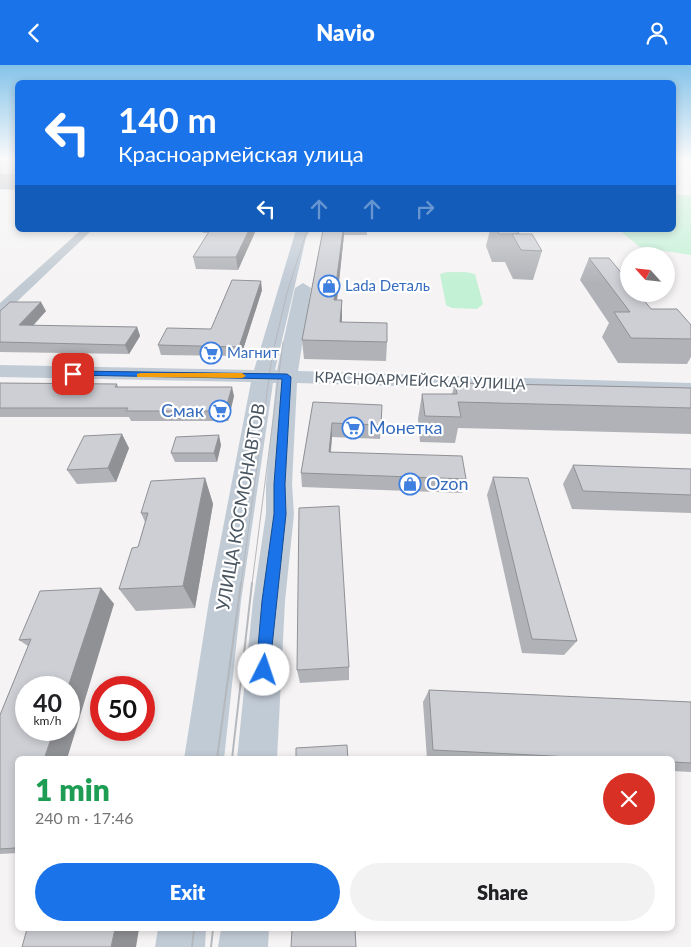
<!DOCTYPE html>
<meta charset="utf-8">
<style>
:root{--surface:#fff;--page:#f2f2f2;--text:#202124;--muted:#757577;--accent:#1a73e8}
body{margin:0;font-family:Lato,sans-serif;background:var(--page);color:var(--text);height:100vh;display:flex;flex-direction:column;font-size:19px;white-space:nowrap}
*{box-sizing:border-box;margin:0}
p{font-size:16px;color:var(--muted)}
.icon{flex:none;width:28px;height:28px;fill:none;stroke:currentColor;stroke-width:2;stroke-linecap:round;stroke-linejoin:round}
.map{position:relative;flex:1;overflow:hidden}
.drawer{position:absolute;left:15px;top:691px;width:660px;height:175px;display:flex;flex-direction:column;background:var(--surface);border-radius:8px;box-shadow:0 2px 8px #0003}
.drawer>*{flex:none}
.top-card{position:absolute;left:15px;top:15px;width:661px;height:152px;border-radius:8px;box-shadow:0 2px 8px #0003;background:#1a73e8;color:#fff;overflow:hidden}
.needle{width:32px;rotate:297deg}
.fabs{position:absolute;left:620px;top:182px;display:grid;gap:10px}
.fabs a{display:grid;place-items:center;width:55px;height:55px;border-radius:50%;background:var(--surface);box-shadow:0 2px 8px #0003;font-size:25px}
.speed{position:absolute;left:15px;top:611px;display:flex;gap:10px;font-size:25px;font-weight:700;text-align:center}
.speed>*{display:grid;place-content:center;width:65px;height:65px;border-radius:50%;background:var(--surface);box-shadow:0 2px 8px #0003;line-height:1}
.speed small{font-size:12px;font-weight:400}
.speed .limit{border:8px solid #d22;background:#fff;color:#111}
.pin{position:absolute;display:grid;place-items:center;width:42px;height:42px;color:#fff;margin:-21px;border-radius:10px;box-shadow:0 2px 8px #0006}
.me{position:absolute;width:55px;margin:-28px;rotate:4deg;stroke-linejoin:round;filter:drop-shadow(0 0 4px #0008)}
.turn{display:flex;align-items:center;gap:18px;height:105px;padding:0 20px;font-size:22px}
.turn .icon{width:65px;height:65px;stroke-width:2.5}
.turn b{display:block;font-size:35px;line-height:42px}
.lanes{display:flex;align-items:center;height:48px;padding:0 20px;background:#0003;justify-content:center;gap:25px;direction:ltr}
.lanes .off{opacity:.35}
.round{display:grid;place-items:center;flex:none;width:52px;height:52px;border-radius:26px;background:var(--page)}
.overview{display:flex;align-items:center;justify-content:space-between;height:85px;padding:0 20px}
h1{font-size:30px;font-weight:800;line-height:38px;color:#1e9e55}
.primary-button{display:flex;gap:10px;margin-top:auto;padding:10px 20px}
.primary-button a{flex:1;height:58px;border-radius:30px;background:var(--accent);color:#fff;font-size:20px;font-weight:800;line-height:58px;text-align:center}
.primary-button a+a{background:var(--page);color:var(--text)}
header{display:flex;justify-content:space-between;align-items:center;height:65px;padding:0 20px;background:var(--accent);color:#fff;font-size:22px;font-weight:800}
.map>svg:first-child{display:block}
</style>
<header><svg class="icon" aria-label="back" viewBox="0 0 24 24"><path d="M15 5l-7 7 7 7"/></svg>Navio<svg class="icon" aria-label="person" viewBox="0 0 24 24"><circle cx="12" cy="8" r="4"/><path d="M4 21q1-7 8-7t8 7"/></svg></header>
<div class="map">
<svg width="691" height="882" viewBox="0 0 691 882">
<rect width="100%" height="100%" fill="#f5f3f3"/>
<g fill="#c3f1d5">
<path d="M674,129L691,131V190L640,182L619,165H674Z"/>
<path d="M447,207H466L475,209L483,239L477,244L452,243L446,240L440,209Z"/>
</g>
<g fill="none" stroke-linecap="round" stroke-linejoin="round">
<path fill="#c1cad2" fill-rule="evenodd" d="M81,165H92L5,248L0,249V238Z"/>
<g fill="#c1cbd6" fill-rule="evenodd">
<path d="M296,165H310L306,173L275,305H277L295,223L303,218L311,223L298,306L691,318V330L297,318L292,419L294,449L285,536L277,694H237L253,536L266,449V419L276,318H273L241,536L224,694H184L209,536L251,317L0,312V300L254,305Z"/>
<path d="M158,864H206L205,882H155Z"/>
<path d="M221,864H269L268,882H218Z"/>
</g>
<g stroke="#b5b8bd" stroke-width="1">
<path d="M241,519L272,291L287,228L307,165"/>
<path d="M252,519L283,277"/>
</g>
<g stroke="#b5b8bd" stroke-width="2">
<path d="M217,694L241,518"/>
<path d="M232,694L252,518"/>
<path d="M192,882L194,864"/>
<path d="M211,882L213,864"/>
</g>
</g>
<g fill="#b0b2b7">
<path d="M0,95H18V125L0,124Z"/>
<path d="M32,165H69L67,166Z"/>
<path d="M202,165H256L238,205L196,204L193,192L208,168H203Z"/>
<path d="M323,165H371V166H367V170H344L337,235H342V257L387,277L386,296L304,294L302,275Z"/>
<path d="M490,165H517L519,169L542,186L533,215L513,214L505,197H492L486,181Z"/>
<path d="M589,193L651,244L691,260V292L687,299L618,298L602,272L609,258L580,215Z"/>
<path d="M262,225L241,291L161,290L158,280L211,264Z"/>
<path d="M0,246H46L33,261L137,262L140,271L129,289L0,287Z"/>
<path d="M0,318L117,319L118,322L234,331L228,356H131L129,352H0Z"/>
<path d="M455,318L691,323V369L458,363L455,378L420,377L418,354L422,329H452Z"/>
<path d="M313,337L381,360L380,374L332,372L331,387L466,414L462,428L302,422L301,408Z"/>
<path d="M221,380L217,397H175L171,388Z"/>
<path d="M129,383L116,417L77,419L67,405Z"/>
<path d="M573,400L691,404V448L572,444L563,419Z"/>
<path d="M493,412L577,576L564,590L522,588L487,430Z"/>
<path d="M205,413L213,439L195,543L136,546L119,524L138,482L145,457L141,448Z"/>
<path d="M101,523L114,539L18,694V788L0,789V650L28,581L19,575Z"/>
<path d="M349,602V615L300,618L297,605Z"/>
<path d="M429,625L691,637V707L672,706V694H427L423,637Z"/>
</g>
<g fill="#909195">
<path d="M249,165H256L238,205L236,192Z"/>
<path d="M343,165H344V170L335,253L334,235Z"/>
<path d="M261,216L262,225L241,291L239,282Z"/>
<path d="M342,235V253L340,275V257Z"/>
<path d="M41,237L46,246L24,270L19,260Z"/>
<path d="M137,262L140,271L129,289L125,280Z"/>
<path d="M232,322L234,331L228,356L225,346Z"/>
<path d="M332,358V372L329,401V387Z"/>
<path d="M122,369L129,383L116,417L108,403Z"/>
<path d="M219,370L221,380L217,397L214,388Z"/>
<path d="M205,413L213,439L195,543L183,521Z"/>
<path d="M101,523L114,539L67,694H44L54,665H69L68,622Z"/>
<path d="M18,775V784L15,783Z"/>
<path d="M115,864H139L136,882H111Z"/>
</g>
<g fill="#cdcfd5" stroke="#909195">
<rect x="0" y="95" width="18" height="15"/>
<path d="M210,165H249L236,192H193Z"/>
<path d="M323,165H343L334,235H342L340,257L387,258V277L302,275Z"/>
<path d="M497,165H517L519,169H499Z"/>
<path d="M512,169H532L542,186L521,185Z"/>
<path d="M589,193H609L629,217V229H639L651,244H677L691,260V274L631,273L614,247H630Z"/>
<path d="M232,215L261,216L239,282L158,280L167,263L211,264Z"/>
<path d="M10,237H41L19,260L137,262L125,280L0,277V246Z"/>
<path d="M0,318L117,319L115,322H232L225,346H126L128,343H0Z"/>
<path d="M455,318L691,323V343L458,337L461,352L425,351L422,329H457Z"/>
<path d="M313,337L382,340L381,360L332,358L329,387L462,391L466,414L301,408Z"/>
<path d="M122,369L108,403L67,405L84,371Z"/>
<path d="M219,370L214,388H171L176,372Z"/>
<path d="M573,400L691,404V430L583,426Z"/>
<path d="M493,412L528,413L577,576L532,574Z"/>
<path d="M205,413L183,521L119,524L132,483L138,482L148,448H141L151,416Z"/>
<path d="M339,441L349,602L297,605L299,443Z"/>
<path d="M101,523L68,622H26V665H54L44,694H18V775L15,783L0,784V650L31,574L19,575L40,526Z"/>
<path d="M429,625L691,637V698L672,697V694H611L433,685Z"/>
<path d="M347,680L348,694H296V683Z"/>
<path d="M27,864H115L111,882H22Z"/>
<path d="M292,864H355L356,882H291Z"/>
</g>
<linearGradient id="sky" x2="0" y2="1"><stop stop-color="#85c3ea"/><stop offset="0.43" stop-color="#fafafa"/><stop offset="1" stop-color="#fafafa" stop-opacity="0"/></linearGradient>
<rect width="691" height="219" fill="url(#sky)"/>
<path fill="#1a73e8" stroke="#114b97" d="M73,306L287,309L291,312L285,419L286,449L269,610L264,613L259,610L256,605L262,536L274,449V419L282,314L70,310V307Z"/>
<path fill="#f59e0b" d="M140,308H242L246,311L242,313L137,312V309Z"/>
<defs>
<g id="shop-ring" transform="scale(1.125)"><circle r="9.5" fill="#fff" stroke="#3f7fe0" stroke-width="1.5"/><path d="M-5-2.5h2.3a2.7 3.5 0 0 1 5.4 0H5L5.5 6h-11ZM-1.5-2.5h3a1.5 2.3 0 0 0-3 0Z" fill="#3f7fe0"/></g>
<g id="supermarket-ring" transform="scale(1.125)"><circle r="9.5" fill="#fff" stroke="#3f7fe0" stroke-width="1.5"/><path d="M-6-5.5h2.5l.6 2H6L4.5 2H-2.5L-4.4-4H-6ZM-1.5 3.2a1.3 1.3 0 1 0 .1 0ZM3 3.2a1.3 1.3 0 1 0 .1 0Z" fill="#3f7fe0"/></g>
</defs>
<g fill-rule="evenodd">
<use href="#shop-ring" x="329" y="221"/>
<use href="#supermarket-ring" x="211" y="288"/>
<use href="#supermarket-ring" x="220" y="346"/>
<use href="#supermarket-ring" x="353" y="363"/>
<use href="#shop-ring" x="410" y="419"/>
</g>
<g text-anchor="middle" stroke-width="4.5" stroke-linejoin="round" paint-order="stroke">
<g font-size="15" fill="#366cbe" stroke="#fff" text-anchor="start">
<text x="345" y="226">Lada Dеталь</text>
<text x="227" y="293">Магнит</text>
</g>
<g font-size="15" fill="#4a5661" stroke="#fff">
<text transform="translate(420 316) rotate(2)" y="5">КРАСНОАРМЕЙСКАЯ УЛИЦА</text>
</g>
<g font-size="18" fill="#366cbe" stroke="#fff" text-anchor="start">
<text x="204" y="352" text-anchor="end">Смак</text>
<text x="369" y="369">Монетка</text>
<text x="426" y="425">Ozon</text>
</g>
<g font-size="18" fill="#4a5661" stroke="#fff">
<text transform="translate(241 442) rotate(-80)" y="6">УЛИЦА КОСМОНАВТОВ</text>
</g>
</g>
</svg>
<div class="fabs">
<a><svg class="needle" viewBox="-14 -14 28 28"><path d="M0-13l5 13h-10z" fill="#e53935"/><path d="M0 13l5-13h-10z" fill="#757577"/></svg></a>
</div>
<div class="speed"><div>40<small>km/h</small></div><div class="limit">50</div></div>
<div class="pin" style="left:73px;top:309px;background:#d93025"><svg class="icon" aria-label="arrive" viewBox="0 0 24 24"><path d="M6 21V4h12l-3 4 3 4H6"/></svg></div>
<svg class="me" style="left:264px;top:605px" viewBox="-20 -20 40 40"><circle r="19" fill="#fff"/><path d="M0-13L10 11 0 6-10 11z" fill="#1a73e8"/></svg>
<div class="top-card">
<div class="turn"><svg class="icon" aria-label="left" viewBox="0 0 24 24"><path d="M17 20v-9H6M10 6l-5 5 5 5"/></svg><div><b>140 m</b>Красноармейская улица</div></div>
<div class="lanes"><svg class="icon" aria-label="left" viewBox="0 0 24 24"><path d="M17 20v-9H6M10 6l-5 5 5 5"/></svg><svg class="icon off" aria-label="ahead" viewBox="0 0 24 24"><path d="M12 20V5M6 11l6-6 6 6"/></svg><svg class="icon off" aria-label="ahead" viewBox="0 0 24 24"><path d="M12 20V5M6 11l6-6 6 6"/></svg><svg class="icon off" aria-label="right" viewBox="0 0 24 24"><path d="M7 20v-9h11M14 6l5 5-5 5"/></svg></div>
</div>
<section class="drawer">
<div class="overview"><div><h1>1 min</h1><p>240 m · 17:46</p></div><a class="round" style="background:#d93025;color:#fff"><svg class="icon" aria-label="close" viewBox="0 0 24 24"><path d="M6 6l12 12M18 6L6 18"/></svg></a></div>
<div class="primary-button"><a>Exit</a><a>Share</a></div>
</section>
</div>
